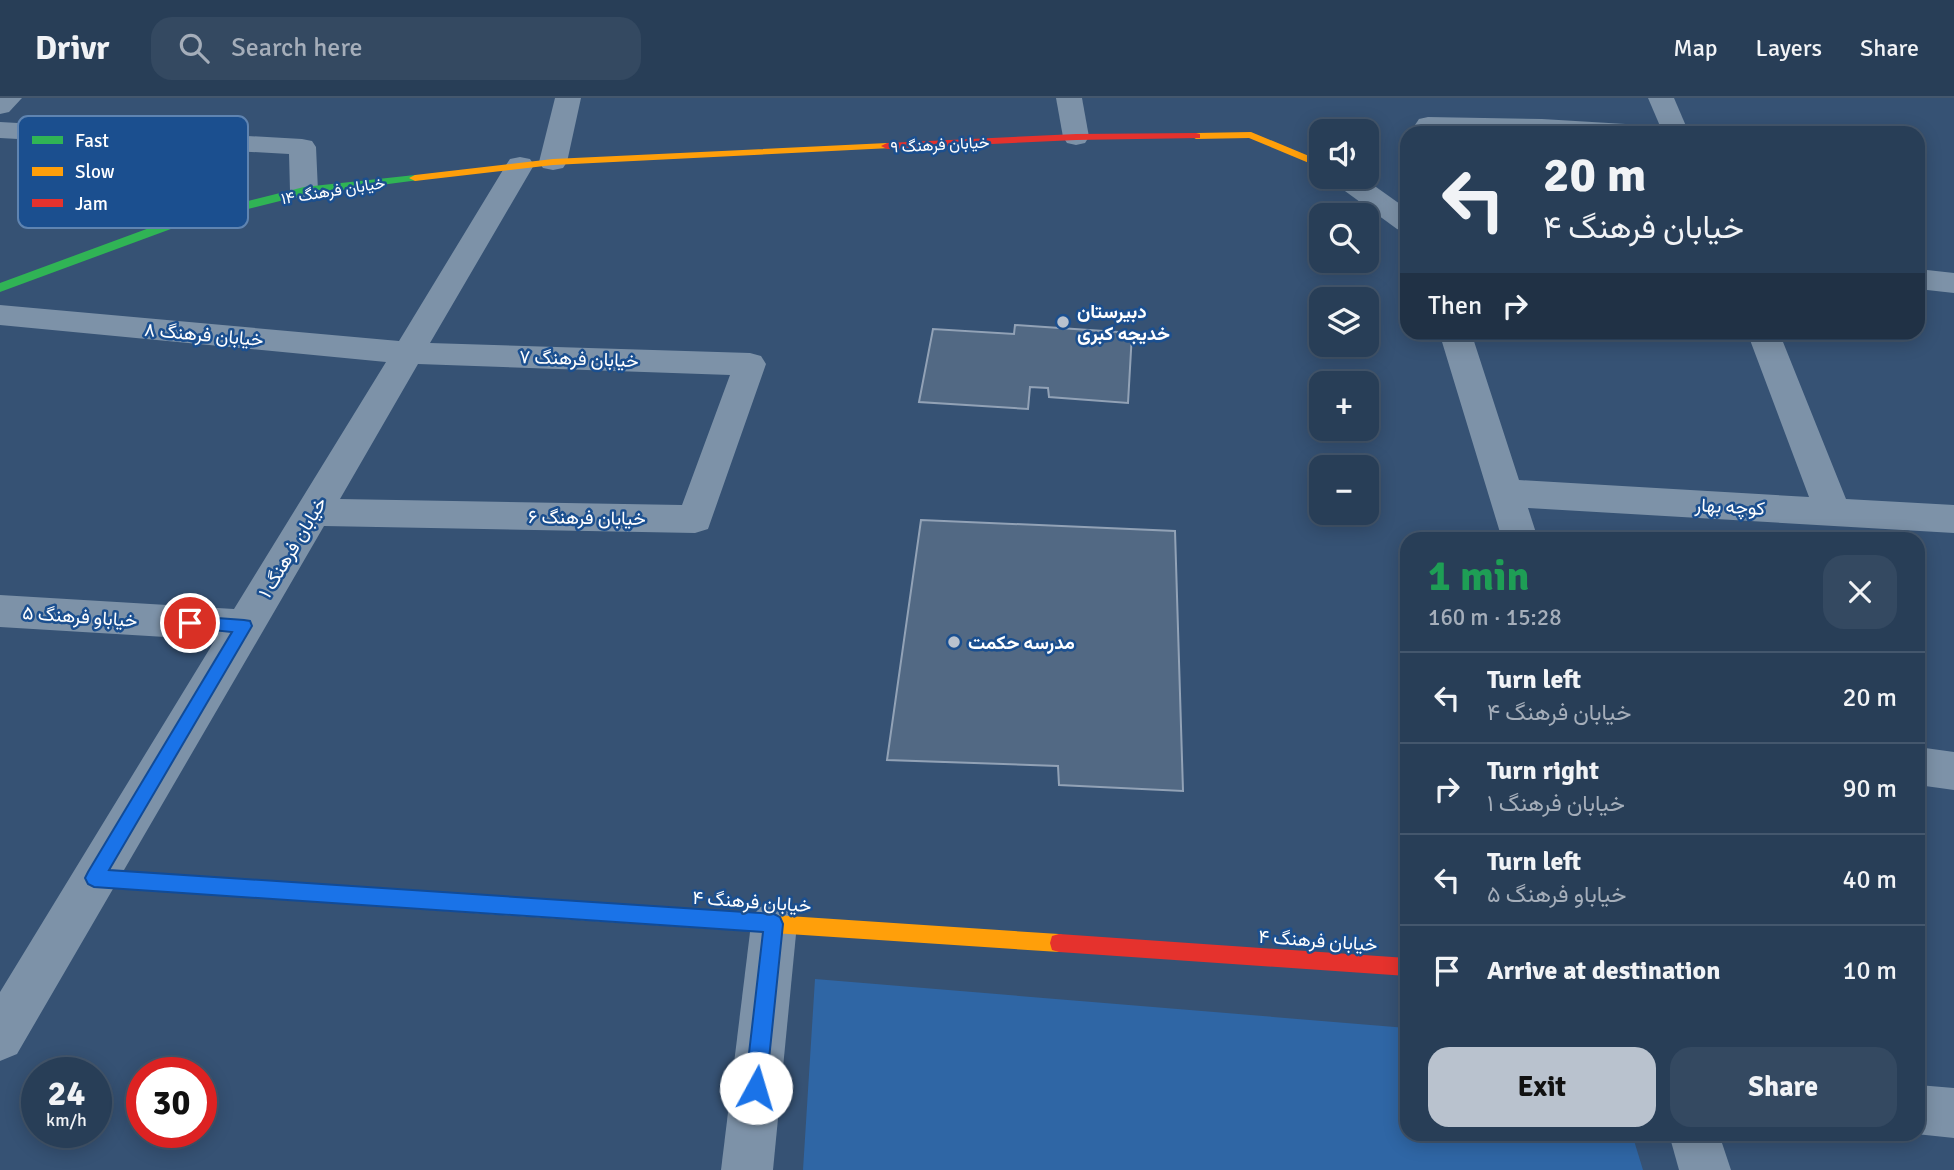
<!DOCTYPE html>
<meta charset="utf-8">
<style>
:root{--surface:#283e57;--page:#344961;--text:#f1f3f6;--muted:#a5aeba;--line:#44576d;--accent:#b9c2ce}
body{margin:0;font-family:Signika,Vazirmatn,sans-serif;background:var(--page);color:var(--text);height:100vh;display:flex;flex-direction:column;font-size:26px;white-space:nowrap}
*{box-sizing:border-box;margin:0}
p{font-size:23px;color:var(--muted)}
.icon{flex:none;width:38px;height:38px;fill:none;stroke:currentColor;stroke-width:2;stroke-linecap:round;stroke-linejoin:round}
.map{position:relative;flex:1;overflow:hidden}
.side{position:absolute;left:1400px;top:434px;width:525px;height:609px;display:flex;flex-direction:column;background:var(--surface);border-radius:21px;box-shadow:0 4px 18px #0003,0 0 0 2px var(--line)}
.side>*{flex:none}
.hud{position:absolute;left:1400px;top:28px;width:525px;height:214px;border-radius:21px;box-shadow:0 4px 18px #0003,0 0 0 2px var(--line);background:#283e57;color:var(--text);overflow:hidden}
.buttons{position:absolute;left:1309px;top:21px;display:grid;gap:14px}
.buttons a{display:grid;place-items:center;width:70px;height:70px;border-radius:14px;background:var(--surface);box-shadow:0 4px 18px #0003,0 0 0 2px var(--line);font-size:35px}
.speed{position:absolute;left:21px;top:959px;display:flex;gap:14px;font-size:35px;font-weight:700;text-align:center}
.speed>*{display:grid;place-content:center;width:91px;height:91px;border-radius:50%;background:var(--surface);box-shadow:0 4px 18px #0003,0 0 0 2px var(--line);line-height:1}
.speed small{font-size:18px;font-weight:400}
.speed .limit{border:10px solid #d22;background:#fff;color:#111}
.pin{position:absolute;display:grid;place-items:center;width:60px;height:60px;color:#fff;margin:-30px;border:4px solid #fff;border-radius:50%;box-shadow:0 2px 7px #0007}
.me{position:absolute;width:77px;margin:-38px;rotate:6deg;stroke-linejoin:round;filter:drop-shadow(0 0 5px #0008)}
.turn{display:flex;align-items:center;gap:24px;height:147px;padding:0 28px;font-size:32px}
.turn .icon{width:91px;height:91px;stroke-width:2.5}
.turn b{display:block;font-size:49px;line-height:60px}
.then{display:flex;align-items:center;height:66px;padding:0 28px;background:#0003;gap:14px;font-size:26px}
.round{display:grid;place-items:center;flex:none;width:74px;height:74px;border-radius:21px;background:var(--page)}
.overview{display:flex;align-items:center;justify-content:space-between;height:119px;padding:0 28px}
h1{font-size:42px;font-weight:800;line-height:52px;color:#1e9e55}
.cta{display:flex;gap:14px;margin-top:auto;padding:14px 28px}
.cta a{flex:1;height:80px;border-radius:21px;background:var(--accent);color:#111;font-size:28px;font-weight:800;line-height:80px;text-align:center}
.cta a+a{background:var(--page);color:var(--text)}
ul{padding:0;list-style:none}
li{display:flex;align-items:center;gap:21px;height:91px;padding:0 28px;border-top:2px solid var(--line)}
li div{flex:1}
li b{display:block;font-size:26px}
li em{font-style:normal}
header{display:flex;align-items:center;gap:42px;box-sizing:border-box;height:98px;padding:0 35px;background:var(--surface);border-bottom:2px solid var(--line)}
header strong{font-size:33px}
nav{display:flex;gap:38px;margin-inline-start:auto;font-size:24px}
.search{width:490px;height:63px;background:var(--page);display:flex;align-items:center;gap:18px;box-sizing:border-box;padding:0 24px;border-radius:21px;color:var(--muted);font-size:26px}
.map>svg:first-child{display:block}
</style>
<header>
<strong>Drivr</strong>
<div class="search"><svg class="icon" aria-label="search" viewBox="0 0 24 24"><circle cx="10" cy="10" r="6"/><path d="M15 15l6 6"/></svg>Search here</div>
<nav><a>Map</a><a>Layers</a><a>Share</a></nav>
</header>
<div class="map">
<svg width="1954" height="1072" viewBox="0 0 1954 1072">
<rect width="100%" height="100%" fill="#365274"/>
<path fill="#2f66a5" d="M815,881L1407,930V1036H1632L1643,1072H803Z"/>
<g fill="#526984" stroke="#92a2b6" stroke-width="2">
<path d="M1015,227L1132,235L1128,305L1049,299L1048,290L1030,289L1028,311L919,304L933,231L1014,236Z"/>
<path d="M921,422L1175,433L1183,693L1059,687L1058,668L887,662Z"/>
</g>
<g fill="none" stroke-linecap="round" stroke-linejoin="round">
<g fill="#7d92a8" fill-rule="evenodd">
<path d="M0,0H22L9,14L0,16Z"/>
<path d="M555,0H581L567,64L563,70L553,72L543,70L539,64Z"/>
<path d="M1056,0H1082L1089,39L1085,45L1076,47L1067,45L1063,39Z"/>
<path d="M1648,0H1674L1689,35H1663Z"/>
<path d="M1428,19L1542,21L1642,27L1651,29L1655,35H1430L1419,33L1415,27L1419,21Z"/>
<path d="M0,24L302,41L312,43L316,49L318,93L314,99L304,102L294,99L290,93L289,56L0,40Z"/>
<path d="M520,59L530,61L534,67L430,245L750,255L761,258L766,266L708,431L695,435L324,428L17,956L0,963V894L215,542L0,529V497L234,511L386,264L0,227V207L399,243L506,67L510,61ZM418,266L730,277L682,407L340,401Z"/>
<path d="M1330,79H1362L1407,111V134L1397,131L1334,85Z"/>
<path d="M1918,171L1954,175V195L1918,191Z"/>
<path d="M1439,234H1471L1519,382L1809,399L1747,234H1779L1846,401L1954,407V435L1528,410L1538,441H1502Z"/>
<path d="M1918,649L1954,654V692L1918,687Z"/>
<path d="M774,804L790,810L797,826L773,1072H721L751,826L758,810Z"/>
<path d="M1918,987L1954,990V1040L1916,1036Z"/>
<path d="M1669,1036H1719L1731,1072H1679Z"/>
</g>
<path fill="#30b455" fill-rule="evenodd" d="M415,77L419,78V82L304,97L179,128L0,194V185L171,122L304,89Z"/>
<g fill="#ff9f0a" fill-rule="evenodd">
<path d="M1251,34L1321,63V70L1249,40L1196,41L1191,38L1196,35Z"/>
<path d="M887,45L891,46V50L553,67L415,83L409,80L415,77L553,61Z"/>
<path d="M474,797L1059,836L1066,838L1068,845L1066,852L1059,854L474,815L468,812L465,806L468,800Z"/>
</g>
<g fill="#e5322d" fill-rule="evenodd">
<path d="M1196,35L1200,36V40L1076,42L887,51L881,48L887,45L1076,36Z"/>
<path d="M94,771L474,797L480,800L483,806L480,812L474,815L94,789L88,786L85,780L88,774Z"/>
<path d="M1059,836L1407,860V878L1059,854L1052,852L1050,845L1052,838Z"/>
</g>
</g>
<path fill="#1a73e8" stroke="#114b97" stroke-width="2" d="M190,518L244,522L250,523L252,528L109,772L774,816L780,819L783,826L766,990L763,997L756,1000L748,997L745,990L763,834L94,789L88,786L85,780L88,774L232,534L184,529L182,525L184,520Z"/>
<g fill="#b9c2ce" stroke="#1b4f8f" stroke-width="2.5">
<circle cx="1063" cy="224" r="7"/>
<circle cx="954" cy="544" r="7"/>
</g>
<g text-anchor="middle" stroke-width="5" stroke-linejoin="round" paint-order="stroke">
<g font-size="16" fill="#fff" stroke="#1b4f8f">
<text transform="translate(940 46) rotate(-3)" y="6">خیابان فرهنگ ۹</text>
<text transform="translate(333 92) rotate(-9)" y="6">خیابان فرهنگ ۱۴</text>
</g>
<g font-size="19" font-weight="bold" fill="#fff" stroke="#1b4f8f" text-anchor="start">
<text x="1077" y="220">دبیرستان<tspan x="1077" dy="22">خدیجه کبری</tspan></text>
<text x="968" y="551">مدرسه حکمت</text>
</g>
<g font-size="19" fill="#fff" stroke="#1b4f8f">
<text transform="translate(204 236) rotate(5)" y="7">خیابان فرهنگ ۸</text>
<text transform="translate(579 260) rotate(2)" y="7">خیابان فرهنگ ۷</text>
<text transform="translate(1730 408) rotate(3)" y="7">کوچه بهار</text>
<text transform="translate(587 419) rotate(1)" y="7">خیابان فرهنگ ۶</text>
<text transform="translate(292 449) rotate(-59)" y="7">خیابان فرهنگ ۱</text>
<text transform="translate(80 518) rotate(4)" y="7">خیاباو فرهنگ ۵</text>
<text transform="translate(752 803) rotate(4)" y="7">خیابان فرهنگ ۴</text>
<text transform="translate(1318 842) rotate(4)" y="7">خیابان فرهنگ ۴</text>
</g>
</g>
<rect x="18" y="18" width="230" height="112" rx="10" fill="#1b4f8f" stroke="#5f84b1" stroke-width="2"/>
<rect x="32" y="38" width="31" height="8" fill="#30b455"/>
<rect x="32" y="69" width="31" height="9" fill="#ff9f0a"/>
<rect x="32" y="101" width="31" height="8" fill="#e5322d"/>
<g font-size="19" fill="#fff">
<text x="75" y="49">Fast</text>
<text x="75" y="80">Slow</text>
<text x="75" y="112">Jam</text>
</g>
</svg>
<div class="buttons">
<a><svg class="icon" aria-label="sound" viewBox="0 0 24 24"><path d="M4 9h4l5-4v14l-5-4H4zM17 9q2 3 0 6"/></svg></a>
<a><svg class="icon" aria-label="search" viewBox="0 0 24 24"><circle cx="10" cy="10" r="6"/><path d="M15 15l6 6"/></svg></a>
<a><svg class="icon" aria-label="layers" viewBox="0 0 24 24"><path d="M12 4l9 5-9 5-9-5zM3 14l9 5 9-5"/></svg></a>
<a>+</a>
<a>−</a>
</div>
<div class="speed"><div>24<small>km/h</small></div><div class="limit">30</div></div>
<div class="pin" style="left:190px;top:525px;background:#d93025"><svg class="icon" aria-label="arrive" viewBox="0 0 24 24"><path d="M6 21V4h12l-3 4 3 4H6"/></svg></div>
<svg class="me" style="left:756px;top:990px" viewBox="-20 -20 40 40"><circle r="19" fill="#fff"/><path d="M0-13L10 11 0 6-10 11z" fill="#1a73e8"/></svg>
<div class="hud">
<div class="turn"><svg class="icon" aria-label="left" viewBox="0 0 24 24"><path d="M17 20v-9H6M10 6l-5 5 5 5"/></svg><div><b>20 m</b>خیابان فرهنگ ۴</div></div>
<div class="then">Then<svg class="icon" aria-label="right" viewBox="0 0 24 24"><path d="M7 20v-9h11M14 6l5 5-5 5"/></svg></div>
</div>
<section class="side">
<div class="overview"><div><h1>1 min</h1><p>160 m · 15:28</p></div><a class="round"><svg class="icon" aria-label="close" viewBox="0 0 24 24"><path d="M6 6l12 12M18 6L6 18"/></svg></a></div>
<ul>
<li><svg class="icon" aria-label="left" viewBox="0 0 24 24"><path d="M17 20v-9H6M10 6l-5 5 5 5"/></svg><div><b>Turn left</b><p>خیابان فرهنگ ۴</p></div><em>20 m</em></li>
<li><svg class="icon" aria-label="right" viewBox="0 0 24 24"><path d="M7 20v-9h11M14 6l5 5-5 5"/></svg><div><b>Turn right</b><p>خیابان فرهنگ ۱</p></div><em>90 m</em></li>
<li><svg class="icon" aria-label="left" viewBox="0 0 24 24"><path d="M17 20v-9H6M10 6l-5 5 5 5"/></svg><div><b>Turn left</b><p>خیاباو فرهنگ ۵</p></div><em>40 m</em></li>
<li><svg class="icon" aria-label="arrive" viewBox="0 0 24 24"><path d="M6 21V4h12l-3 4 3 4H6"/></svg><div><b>Arrive at destination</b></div><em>10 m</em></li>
</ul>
<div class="cta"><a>Exit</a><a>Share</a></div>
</section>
</div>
